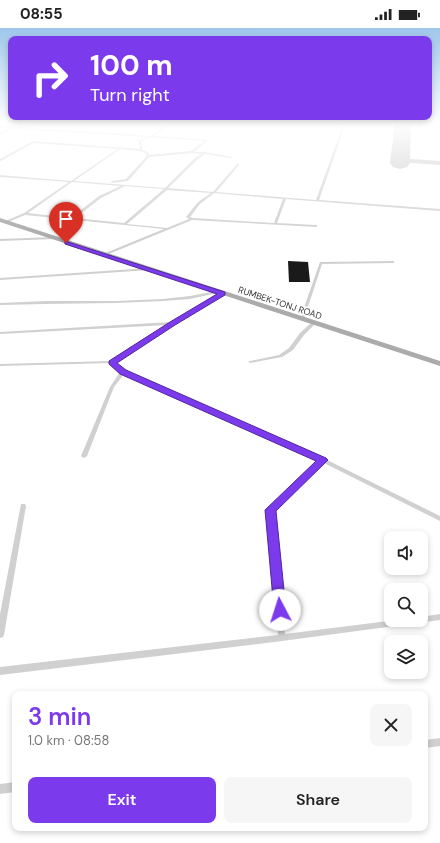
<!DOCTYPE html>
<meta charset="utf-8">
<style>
:root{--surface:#fff;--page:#f6f6f6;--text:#222;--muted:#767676;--accent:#7c3aed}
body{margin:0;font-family:"DM Sans",sans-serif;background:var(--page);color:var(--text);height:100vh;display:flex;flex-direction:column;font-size:15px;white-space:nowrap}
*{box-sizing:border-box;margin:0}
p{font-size:13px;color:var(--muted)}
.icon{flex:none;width:22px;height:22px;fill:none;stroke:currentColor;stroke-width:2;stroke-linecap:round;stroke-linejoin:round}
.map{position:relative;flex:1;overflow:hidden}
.panel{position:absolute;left:12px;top:663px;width:416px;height:140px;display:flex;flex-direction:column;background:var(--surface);border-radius:8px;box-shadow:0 2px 6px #0003}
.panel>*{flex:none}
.banner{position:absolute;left:8px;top:8px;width:424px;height:84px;border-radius:8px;box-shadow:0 2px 6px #0003;background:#7c3aed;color:#fff;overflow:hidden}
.fabs{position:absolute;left:384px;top:503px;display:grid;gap:8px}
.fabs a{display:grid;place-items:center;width:44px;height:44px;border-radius:8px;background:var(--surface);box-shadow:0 2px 6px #0003;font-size:20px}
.pin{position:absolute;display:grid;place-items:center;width:34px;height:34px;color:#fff;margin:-41px -17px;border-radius:50% 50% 50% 0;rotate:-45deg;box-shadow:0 0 4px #0007}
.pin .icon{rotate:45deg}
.me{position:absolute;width:44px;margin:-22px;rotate:355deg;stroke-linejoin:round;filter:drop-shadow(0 0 3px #0008)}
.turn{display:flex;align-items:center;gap:14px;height:84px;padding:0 16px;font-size:18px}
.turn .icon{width:52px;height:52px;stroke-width:2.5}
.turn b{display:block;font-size:28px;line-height:34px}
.round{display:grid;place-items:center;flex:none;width:42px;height:42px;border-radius:8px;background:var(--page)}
.head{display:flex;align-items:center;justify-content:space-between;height:68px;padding:0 16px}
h1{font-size:24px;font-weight:600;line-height:30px;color:var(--accent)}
.button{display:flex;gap:8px;margin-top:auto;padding:8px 16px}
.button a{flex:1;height:46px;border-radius:8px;background:var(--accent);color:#fff;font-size:16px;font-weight:600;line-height:46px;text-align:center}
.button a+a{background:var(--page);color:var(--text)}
.status{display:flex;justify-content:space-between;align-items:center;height:28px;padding:0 20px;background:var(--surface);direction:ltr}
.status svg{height:11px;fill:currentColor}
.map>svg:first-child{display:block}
</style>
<div class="status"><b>08:55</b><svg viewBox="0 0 49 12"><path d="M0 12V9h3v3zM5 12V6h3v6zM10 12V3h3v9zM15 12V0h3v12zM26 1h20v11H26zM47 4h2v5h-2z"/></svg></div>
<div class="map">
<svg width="440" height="815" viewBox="0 0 440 815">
<rect width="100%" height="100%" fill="#fff"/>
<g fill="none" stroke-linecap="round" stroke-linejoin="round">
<path fill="#c4c4c4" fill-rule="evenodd" d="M397,130L440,133V137L400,134L396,132Z"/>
<path fill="#c4c4c4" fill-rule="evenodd" d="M395,95H411L410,135L407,139L400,141L393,139L390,135Z"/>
</g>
<path fill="#1a1a1a" d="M288,233L308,234L310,254H289Z"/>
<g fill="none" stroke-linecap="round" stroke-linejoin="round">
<g fill="#d0d0d0" fill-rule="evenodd">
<path d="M169,95H172L153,108L208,112L194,124H205L232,129L231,130L205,126L198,131L168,160L213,164L238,135L239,137L216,164L316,172L343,97L326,95H346L319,172L440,181V183L286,171L277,195L316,197H317V199L192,192L104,228L102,227L103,226L164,201L25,187L6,195L3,194L24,185L69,154L0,149V147L71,153L118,121L33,115L1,133H0V131L33,113L140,121L139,113L148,109L0,100V98L151,108ZM151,109L205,113L191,123L149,127L148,124L142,122L141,113ZM120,121L140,123L146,125L147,128L126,151L112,153L111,155L128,153L149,129L192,125L202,126L196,129L165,160L74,153ZM72,154L121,158L99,168L71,190L28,185ZM125,158L164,161L124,195L75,190L101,170ZM167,162L211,165L198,174L186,189L189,191L167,200L127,196ZM214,165L283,171L274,195L193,190L190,189L200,176Z"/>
<path d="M11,100L12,101L0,107V105Z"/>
<path d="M55,209V211H54L0,213V211Z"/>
<path d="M393,233H394V235L322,236L304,291L302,292L300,291L320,234Z"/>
<path d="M149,240L151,241L150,242L0,252V250Z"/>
<path d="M216,263L218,264L217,265L190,271L163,273L116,275L46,276L0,277V275L46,273H116L163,271L190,268Z"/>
<path d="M221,264L224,265L174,296L115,334L125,343L325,431L440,488V493L324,435L273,483L285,606L396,592H421V589L440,586V592L282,613L0,647V639L278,607L267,482L319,432L124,346L114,359L87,428L84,430L82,429L81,428L110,359L120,344L111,335L0,338V336L111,333L167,297L0,306V304L171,294Z"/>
<path d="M312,294H314L316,295L304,307L293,322L282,329L250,335L248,334L250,333L279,327L289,320L300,305Z"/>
<path d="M21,476H25L26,478L4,607L3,609L0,610V586Z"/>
<path d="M440,710V718L425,720V712Z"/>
<path d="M15,754V764L0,766V756Z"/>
</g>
<path fill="#ababab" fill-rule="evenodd" d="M0,190L440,333V338L0,194Z"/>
</g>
<linearGradient id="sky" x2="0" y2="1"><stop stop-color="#9ec6ea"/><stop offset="0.45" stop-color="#fff"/><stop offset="1" stop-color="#fff" stop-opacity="0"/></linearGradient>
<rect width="440" height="209" fill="url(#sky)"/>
<path fill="#7c3aed" stroke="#51269a" d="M65,213L225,264V267L175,297L117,335L126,342L326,430L328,432L276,483L286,582L284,585L280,587L275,585L274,582L265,482L316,433L120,346L109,336V333L170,294L217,266L65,216Z"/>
<g text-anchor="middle" stroke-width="4" stroke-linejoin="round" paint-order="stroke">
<g font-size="9" fill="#333" stroke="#fff">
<text transform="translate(280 275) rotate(18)" y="3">RUMBEK-TONJ ROAD</text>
</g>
</g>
</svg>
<div class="fabs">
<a><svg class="icon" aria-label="sound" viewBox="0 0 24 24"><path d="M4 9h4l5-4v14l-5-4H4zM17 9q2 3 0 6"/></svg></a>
<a><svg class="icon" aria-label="search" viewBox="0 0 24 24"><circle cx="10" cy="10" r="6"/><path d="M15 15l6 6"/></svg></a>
<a><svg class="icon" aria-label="layers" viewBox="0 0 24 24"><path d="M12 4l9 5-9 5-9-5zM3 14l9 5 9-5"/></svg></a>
</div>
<div class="pin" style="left:66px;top:215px;background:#d93025"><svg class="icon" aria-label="arrive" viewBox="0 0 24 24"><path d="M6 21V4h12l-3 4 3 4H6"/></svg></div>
<svg class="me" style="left:280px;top:582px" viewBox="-20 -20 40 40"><circle r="19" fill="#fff"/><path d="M0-13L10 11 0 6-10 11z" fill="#7c3aed"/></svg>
<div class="banner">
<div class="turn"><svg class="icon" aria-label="right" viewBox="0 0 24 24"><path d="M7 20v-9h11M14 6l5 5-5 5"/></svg><div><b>100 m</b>Turn right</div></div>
</div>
<section class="panel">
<div class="head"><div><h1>3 min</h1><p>1.0 km · 08:58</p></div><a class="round"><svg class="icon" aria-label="close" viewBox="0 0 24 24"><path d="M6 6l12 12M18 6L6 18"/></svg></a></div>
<div class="button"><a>Exit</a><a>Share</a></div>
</section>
</div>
